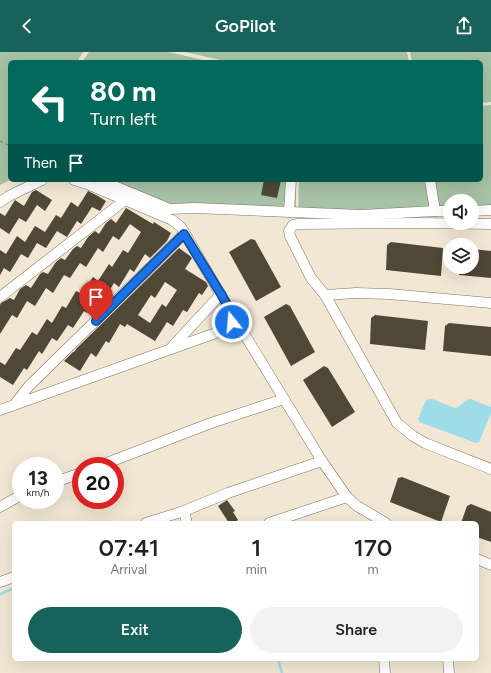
<!DOCTYPE html>
<style>
:root{--surface:#fff;--page:#f2f2f2;--text:#222;--muted:#767676;--accent:#17635b}
body{margin:0;font-family:Figtree,sans-serif;background:var(--page);color:var(--text);height:100vh;display:flex;flex-direction:column;font-size:15px;white-space:nowrap}
*{box-sizing:border-box;margin:0}
p{font-size:13px;color:var(--muted)}
.icon{flex:none;width:22px;height:22px;fill:none;stroke:currentColor;stroke-width:2;stroke-linecap:round;stroke-linejoin:round}
.map{position:relative;flex:1;overflow:hidden}
.drawer{position:absolute;left:12px;top:469px;width:467px;height:140px;display:flex;flex-direction:column;background:var(--surface);border-radius:6px;box-shadow:0 4px 16px #0002}
.drawer>*{flex:none}
.guide{position:absolute;left:8px;top:8px;width:475px;height:122px;border-radius:6px;box-shadow:0 4px 16px #0002;background:#00695c;color:#fff;overflow:hidden}
.controls{position:absolute;left:443px;top:142px;display:grid;gap:8px}
.controls a{display:grid;place-items:center;width:36px;height:36px;border-radius:50%;background:var(--surface);box-shadow:0 4px 16px #0002;font-size:20px}
.speed{position:absolute;left:12px;top:405px;display:flex;gap:8px;font-size:20px;font-weight:700;text-align:center}
.speed>*{display:grid;place-content:center;width:52px;height:52px;border-radius:50%;background:var(--surface);box-shadow:0 4px 16px #0002;line-height:1}
.speed small{font-size:10px;font-weight:400}
.speed .limit{border:6px solid #d22;background:#fff;color:#111}
.pin{position:absolute;display:grid;place-items:center;width:34px;height:34px;color:#fff;margin:-41px -17px;border-radius:50% 50% 50% 0;rotate:-45deg;box-shadow:0 0 4px #0007}
.pin .icon{rotate:45deg}
.me{position:absolute;width:44px;margin:-22px;rotate:343deg;stroke-linejoin:round;filter:drop-shadow(0 0 3px #0008)}
.turn{display:flex;align-items:center;gap:14px;height:84px;padding:0 16px;font-size:18px}
.turn .icon{width:52px;height:52px;stroke-width:2.5}
.turn b{display:block;font-size:28px;line-height:34px}
.then{display:flex;align-items:center;height:38px;padding:0 16px;background:#0003;gap:8px;font-size:15px}
.eta{display:flex;justify-content:space-evenly;align-items:center;height:68px;text-align:center}
.eta b{font-size:24px;font-weight:600;line-height:28px}
.button{display:flex;gap:8px;margin-top:auto;padding:8px 16px}
.button a{flex:1;height:46px;border-radius:24px;background:var(--accent);color:#fff;font-size:16px;font-weight:600;line-height:46px;text-align:center}
.button a+a{background:var(--page);color:var(--text)}
header{display:flex;justify-content:space-between;align-items:center;height:52px;padding:0 16px;background:var(--accent);color:#fff;font-size:18px;font-weight:600}
.map>svg:first-child{display:block}
</style>
<header><svg class="icon" aria-label="back" viewBox="0 0 24 24"><path d="M15 5l-7 7 7 7"/></svg>GoPilot<svg class="icon" aria-label="share" viewBox="0 0 24 24"><path d="M12 15V3M7 8l5-5 5 5M5 13v7h14v-7"/></svg></header>
<div class="map">
<svg width="491" height="621" viewBox="0 0 491 621">
<rect width="100%" height="100%" fill="#f1e7d3"/>
<g fill="#a7c2a6">
<path d="M0,0H83L77,10H10V128L0,133Z"/>
<path d="M89,0H168L212,10H82Z"/>
<path d="M185,0H407L409,10H229Z"/>
<path d="M410,0H491V50L481,51V10H412Z"/>
<path d="M491,53V157H472V149H450V157H439L434,128H481V54Z"/>
<path d="M112,128H296V162L178,156Z"/>
<path d="M299,128H425L430,159L298,162Z"/>
</g>
<path fill="#9fdce9" d="M432,347L455,356C461,355 464,348 470,347L491,355V361L479,390L476,391L419,370L418,367L426,348Z"/>
<g fill="none" stroke-linecap="round" stroke-linejoin="round">
<g stroke="#9fdce9" stroke-width="2.5">
<path d="M0,542L14,536"/>
<path d="M278,607L282,621"/>
</g>
</g>
<g fill="#4f4737" fill-rule="evenodd">
<path d="M264,128H281L277,146L261,143Z"/>
<path d="M36,138L52,148L45,159L37,153L26,170L19,166L9,182L0,176V161L5,164L15,148L24,154L32,140Z"/>
<path d="M88,139L98,144L106,149L100,159L92,155L81,172L77,169L67,185L57,179L46,196L37,191L28,206L21,202L10,220L4,216L0,223V198L6,202L17,184L25,190L35,174L45,180L56,163L61,166L71,150L78,155Z"/>
<path d="M126,156L153,172L154,170L171,181L167,189L150,206L145,202L134,220L130,217L119,235L114,231L104,247L98,244L87,261L84,259L73,276L68,273L57,289L52,286L42,302L39,299L27,318L24,316L13,333L0,325V310L5,313L16,296L20,298L32,280L37,283L47,267L52,271L62,254L66,256L76,239L82,242L93,225L98,229L109,212L112,215L123,198L128,201L141,180L130,172L119,188L113,184L103,200L98,196L86,215L80,211L70,226L64,223L53,241L46,236L35,254L27,249L17,266L12,263L0,282V253L1,251L10,246L14,248L20,237L26,233L31,236L40,222L43,220L48,222L56,210L61,206L65,208L73,197L77,194L81,196L88,185L95,179L99,182L106,171L111,167L116,171Z"/>
<path d="M251,187L255,188L281,235L256,249L229,200Z"/>
<path d="M391,190L443,196L441,224L386,218L387,193Z"/>
<path d="M179,196L190,204L192,206L185,217L206,230L208,234L202,243L199,241L187,260L183,258L173,274L167,270L155,289L127,272L125,275L120,272L109,291L106,289L96,305L91,301L80,319L64,309L73,300H74L77,296ZM165,230L177,238L166,255L162,252L150,271L138,263L151,243L155,246Z"/>
<path d="M472,197L491,199V226L459,223L460,215H472Z"/>
<path d="M286,252L290,254L315,300L291,314L264,265Z"/>
<path d="M375,263L428,269L425,298L370,292L371,266Z"/>
<path d="M449,271L491,275V304L443,299L445,274Z"/>
<path d="M324,314L328,316L355,360L332,375L303,328Z"/>
<path d="M402,425L450,444L441,470L390,450L398,426Z"/>
<path d="M227,448L235,459L233,460L238,468L234,471H229L218,454Z"/>
<path d="M471,452L491,460V490L477,485V471H461L467,454Z"/>
</g>
<g fill="none" stroke-linecap="round" stroke-linejoin="round">
<g stroke="#7d7463" stroke-width="11">
<g id="minor">
<path d="M100,128L170,157L195,156L361,163L435,159"/>
<path d="M430,128L435,159H450"/>
<path d="M0,150L9,144L42,128"/>
<path d="M472,159L491,158"/>
<path d="M289,160L291,128"/>
<path d="M491,172L418,171L298,172L293,173L289,179L290,184L311,226L325,243L397,371L413,384L425,391L491,417"/>
<path d="M325,243L356,241L389,242L491,251"/>
<path d="M0,245L125,148"/>
<path d="M232,262L322,409L347,445L357,454L386,471"/>
<path d="M172,295L221,242"/>
<path d="M15,352L29,334L184,182"/>
<path d="M0,358L227,277C232,272 234,268 232,262L181,175L172,168L87,132L74,128"/>
<path d="M99,414L211,371L284,347"/>
<path d="M55,430L81,421"/>
<path d="M0,455L21,443"/>
<path d="M184,459L187,471"/>
<path d="M146,471L184,459L228,441L322,409"/>
<path d="M269,471L347,445"/>
<path d="M477,507L491,513"/>
<path d="M0,530L14,525"/>
<path d="M384,607L385,621"/>
<path d="M448,607L449,621"/>
</g>
</g>
<path stroke="#8f887b" stroke-width="1.5" stroke-dasharray="3 3" stroke-linecap="butt" d="M0,89L10,94"/>
<use href="#minor" stroke="#fff" stroke-width="10"/>
</g>
<g fill="none" stroke-linecap="round" stroke-linejoin="round">
<g stroke="#114b97" stroke-width="10">
<path id="route" d="M96,269L184,182L221,242L232,262L233,266L232,270"/>
</g>
<use href="#route" stroke="#1a73e8" stroke-width="7"/>
</g>
</svg>
<div class="controls">
<a><svg class="icon" aria-label="sound" viewBox="0 0 24 24"><path d="M4 9h4l5-4v14l-5-4H4zM17 9q2 3 0 6"/></svg></a>
<a><svg class="icon" aria-label="layers" viewBox="0 0 24 24"><path d="M12 4l9 5-9 5-9-5zM3 14l9 5 9-5"/></svg></a>
</div>
<div class="speed"><div>13<small>km/h</small></div><div class="limit">20</div></div>
<div class="pin" style="left:96px;top:269px;background:#d93025"><svg class="icon" aria-label="arrive" viewBox="0 0 24 24"><path d="M6 21V4h12l-3 4 3 4H6"/></svg></div>
<svg class="me" style="left:232px;top:270px" viewBox="-20 -20 40 40"><circle r="17" fill="#1a73e8" stroke="#fff" stroke-width="3"/><path d="M0-11L8 9 0 5-8 9z" fill="#fff"/></svg>
<div class="guide">
<div class="turn"><svg class="icon" aria-label="left" viewBox="0 0 24 24"><path d="M17 20v-9H6M10 6l-5 5 5 5"/></svg><div><b>80 m</b>Turn left</div></div>
<div class="then">Then<svg class="icon" aria-label="arrive" viewBox="0 0 24 24"><path d="M6 21V4h12l-3 4 3 4H6"/></svg></div>
</div>
<section class="drawer">
<div class="eta">
<div><b>07:41</b><p>Arrival</p></div>
<div><b>1</b><p>min</p></div>
<div><b>170</b><p>m</p></div>
</div>
<div class="button"><a>Exit</a><a>Share</a></div>
</section>
</div>
